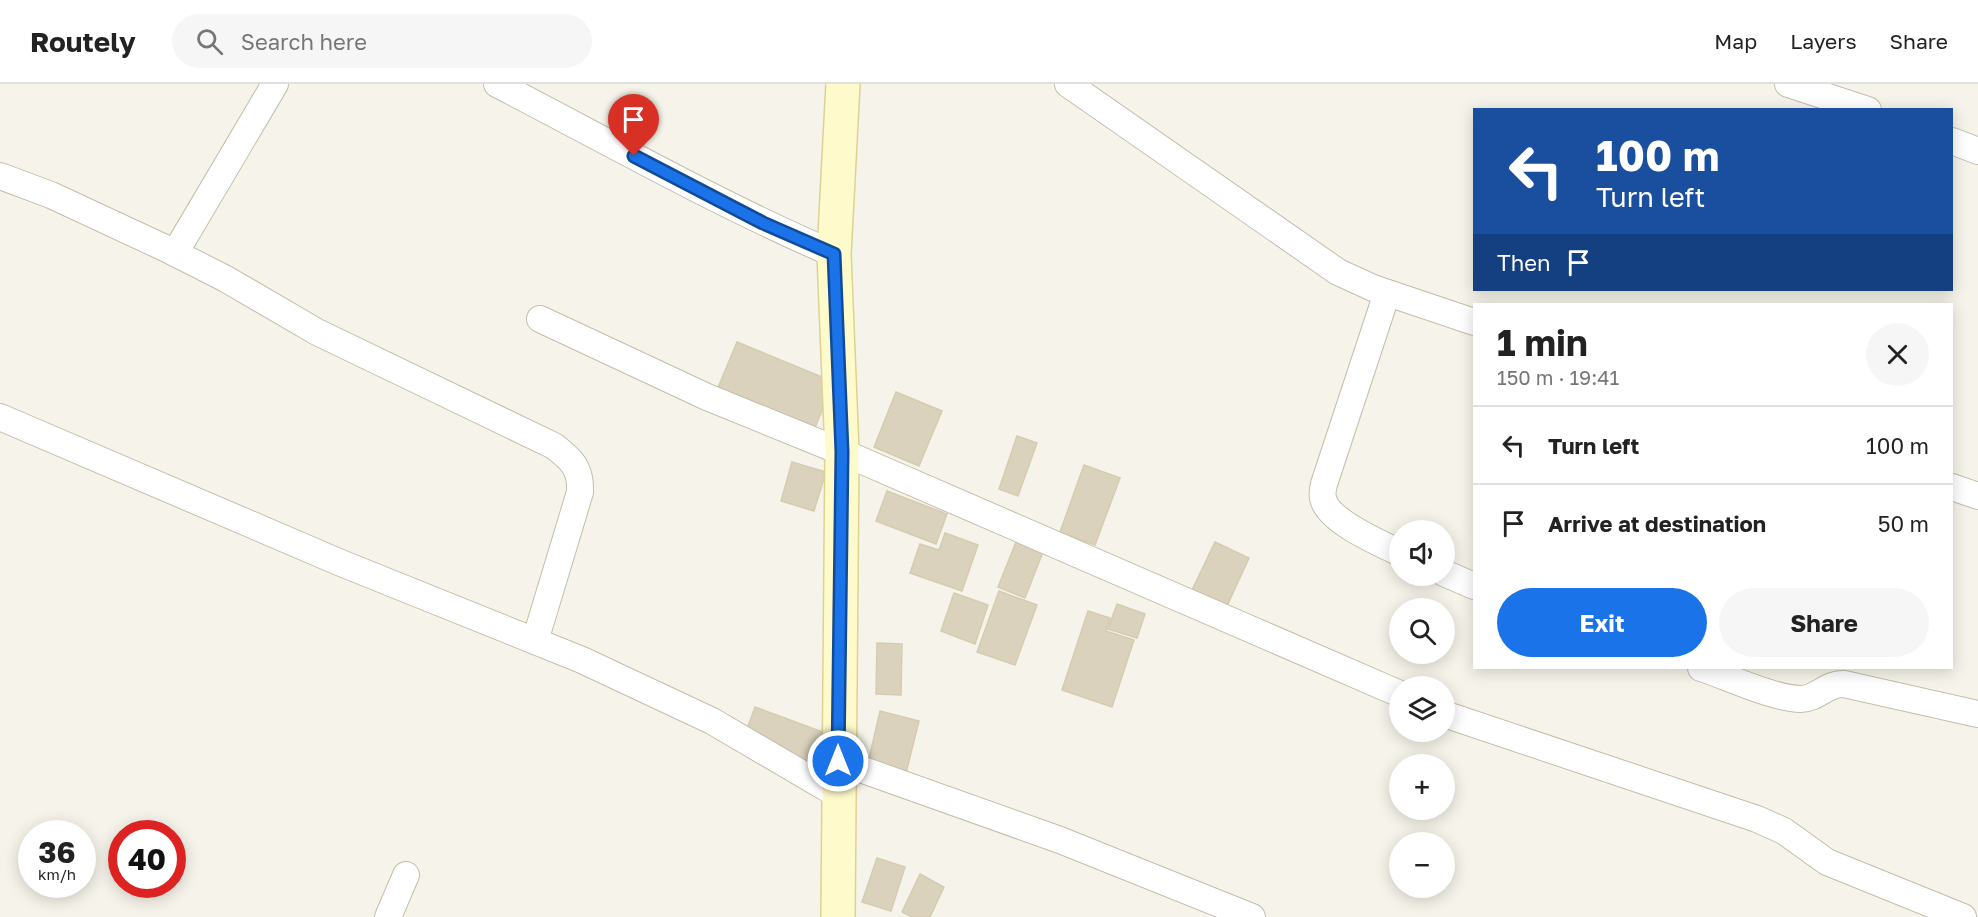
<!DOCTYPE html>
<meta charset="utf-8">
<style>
:root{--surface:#fff;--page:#f6f6f6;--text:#222;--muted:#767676;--line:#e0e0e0;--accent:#1a73e8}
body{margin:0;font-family:"Golos Text",sans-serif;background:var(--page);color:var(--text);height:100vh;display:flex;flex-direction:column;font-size:22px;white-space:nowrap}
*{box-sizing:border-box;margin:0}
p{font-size:20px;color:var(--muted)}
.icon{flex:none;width:33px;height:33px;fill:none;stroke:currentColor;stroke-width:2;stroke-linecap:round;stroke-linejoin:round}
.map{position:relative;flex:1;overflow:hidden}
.sheet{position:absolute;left:1473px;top:219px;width:480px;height:366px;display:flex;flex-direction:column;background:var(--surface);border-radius:0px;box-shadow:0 3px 15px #0003}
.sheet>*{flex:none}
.banner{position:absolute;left:1473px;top:24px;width:480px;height:183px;border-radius:0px;box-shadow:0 3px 15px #0003;background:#1a4fa0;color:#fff;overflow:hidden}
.controls{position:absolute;left:1389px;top:436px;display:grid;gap:12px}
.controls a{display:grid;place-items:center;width:66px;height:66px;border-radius:50%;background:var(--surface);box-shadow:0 3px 15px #0003;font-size:30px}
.speed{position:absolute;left:18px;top:736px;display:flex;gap:12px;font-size:30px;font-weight:700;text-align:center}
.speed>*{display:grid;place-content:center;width:78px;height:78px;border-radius:50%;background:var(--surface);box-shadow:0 3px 15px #0003;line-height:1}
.speed small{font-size:15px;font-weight:400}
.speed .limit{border:9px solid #d22;background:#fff;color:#111}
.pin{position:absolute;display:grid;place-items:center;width:51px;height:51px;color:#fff;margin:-62px -26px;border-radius:50% 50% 50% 0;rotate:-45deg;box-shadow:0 0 6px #0007}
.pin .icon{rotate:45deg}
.me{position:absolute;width:66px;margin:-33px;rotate:0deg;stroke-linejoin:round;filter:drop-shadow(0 0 4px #0008)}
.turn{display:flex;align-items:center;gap:21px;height:126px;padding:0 24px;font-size:27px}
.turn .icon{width:78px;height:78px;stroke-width:2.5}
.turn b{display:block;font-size:42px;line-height:51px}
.then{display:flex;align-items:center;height:57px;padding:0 24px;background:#0003;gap:12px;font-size:22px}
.round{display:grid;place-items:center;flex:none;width:63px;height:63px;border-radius:32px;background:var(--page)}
.summary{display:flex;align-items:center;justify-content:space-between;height:102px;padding:0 24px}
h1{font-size:36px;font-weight:700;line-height:45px}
.cta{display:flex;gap:12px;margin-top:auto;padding:12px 24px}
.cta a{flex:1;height:69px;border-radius:36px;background:var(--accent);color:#fff;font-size:24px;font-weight:700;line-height:69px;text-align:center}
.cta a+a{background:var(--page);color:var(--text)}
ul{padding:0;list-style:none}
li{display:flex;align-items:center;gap:18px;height:78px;padding:0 24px;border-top:2px solid var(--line)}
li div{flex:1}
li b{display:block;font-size:22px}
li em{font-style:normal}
header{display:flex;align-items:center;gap:36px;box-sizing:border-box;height:84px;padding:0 30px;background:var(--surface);border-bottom:2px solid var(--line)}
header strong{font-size:28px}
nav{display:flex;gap:33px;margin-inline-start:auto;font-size:21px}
.search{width:420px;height:54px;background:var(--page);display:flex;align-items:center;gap:15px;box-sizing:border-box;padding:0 21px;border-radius:33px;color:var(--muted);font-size:22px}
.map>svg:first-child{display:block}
</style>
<header>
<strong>Routely</strong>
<div class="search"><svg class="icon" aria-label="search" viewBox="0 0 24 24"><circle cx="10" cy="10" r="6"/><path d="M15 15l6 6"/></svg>Search here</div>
<nav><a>Map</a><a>Layers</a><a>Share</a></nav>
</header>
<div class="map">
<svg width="1978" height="833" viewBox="0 0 1978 833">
<rect width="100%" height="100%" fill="#f6f4ea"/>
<g fill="#dad2bd" stroke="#d5ccb0" stroke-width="1.5">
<path d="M737,258L834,298L811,353L714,313Z"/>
<path d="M896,308L942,327L919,382L874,363Z"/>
<path d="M1017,352L1037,359L1018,412L999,405Z"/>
<path d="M792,378L826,388L814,427L781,417Z"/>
<path d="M1084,381L1120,394L1095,461L1060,448Z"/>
<path d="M887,407L947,430L936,460L876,437Z"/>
<path d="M945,449L978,461L962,507L910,489L920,460L939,466Z"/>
<path d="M1016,458L1043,468L1025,514L998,503Z"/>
<path d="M1215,458L1249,474L1227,522L1192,506Z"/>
<path d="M999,507L1037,521L1015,581L977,568Z"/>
<path d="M954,509L988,521L975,560L941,547Z"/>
<path d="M1117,520L1145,530L1137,554L1108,545Z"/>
<path d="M1088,527L1110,534L1106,547L1134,556L1112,623L1062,606Z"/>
<path d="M877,559L902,560L901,611L876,610Z"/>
<path d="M755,623L825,649L813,682L743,656Z"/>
<path d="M880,627L919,637L906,689L868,679Z"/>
<path d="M877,774L905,783L891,827L862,818Z"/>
<path d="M920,790L944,803L930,833H912L902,828Z"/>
</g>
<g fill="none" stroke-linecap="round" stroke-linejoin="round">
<g stroke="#c3beab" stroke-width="28">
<g id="street">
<path d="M497,0C609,58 718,120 834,170"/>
<path d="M1068,0L1338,188L1373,204L1474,238"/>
<path d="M1788,0L1868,26"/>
<path d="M1952,57L1978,67"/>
<path d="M0,92L51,111L167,165L226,195L317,248L554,362C572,376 581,384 580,408L535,557"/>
<path d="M175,169L275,0"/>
<path d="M1387,209L1324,400C1323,404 1322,410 1323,414C1327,437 1380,459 1400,469"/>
<path d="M540,235L707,313L842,368L1400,610"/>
<path d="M0,333L341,479L582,576L712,637L840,712"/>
<path d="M1952,403L1978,412"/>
<path d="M1444,489L1474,502"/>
<path d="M1701,584C1729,593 1771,614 1801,615C1817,615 1827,599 1844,600L1978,630"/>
<path d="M1444,630L1757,735L1784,747L1827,778L1963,833"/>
<path d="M838,677L1060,756L1252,833"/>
<path d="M388,833L406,791"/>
</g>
</g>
<g stroke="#dbd394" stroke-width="36">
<path id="secondary" d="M838,833L842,368L834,170L843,0"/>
</g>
<use href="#street" stroke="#fff" stroke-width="26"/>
<use href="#secondary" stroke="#fffacb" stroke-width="33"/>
</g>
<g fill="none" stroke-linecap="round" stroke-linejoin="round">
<g stroke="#114b97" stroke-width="15">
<path id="route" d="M634,72L763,139L834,170L842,368L838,677"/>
</g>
<use href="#route" stroke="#1a73e8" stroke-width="10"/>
</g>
</svg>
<div class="controls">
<a><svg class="icon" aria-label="sound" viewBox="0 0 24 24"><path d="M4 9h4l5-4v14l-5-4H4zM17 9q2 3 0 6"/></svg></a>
<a><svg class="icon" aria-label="search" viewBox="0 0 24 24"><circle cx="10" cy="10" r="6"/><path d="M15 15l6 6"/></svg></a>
<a><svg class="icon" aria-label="layers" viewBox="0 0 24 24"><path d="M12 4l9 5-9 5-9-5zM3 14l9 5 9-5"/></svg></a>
<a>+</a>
<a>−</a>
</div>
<div class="speed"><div>36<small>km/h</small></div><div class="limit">40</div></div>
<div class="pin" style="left:634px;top:72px;background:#d93025"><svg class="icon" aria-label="arrive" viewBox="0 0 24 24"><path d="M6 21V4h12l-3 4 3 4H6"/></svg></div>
<svg class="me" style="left:838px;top:677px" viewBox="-20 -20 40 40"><circle r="17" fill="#1a73e8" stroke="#fff" stroke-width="3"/><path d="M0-11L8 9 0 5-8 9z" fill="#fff"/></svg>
<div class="banner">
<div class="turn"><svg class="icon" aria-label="left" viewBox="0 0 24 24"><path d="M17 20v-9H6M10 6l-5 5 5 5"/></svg><div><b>100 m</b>Turn left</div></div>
<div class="then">Then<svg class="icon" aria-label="arrive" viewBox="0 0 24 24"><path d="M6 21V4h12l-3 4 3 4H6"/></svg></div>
</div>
<section class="sheet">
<div class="summary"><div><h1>1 min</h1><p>150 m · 19:41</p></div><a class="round"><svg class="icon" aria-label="close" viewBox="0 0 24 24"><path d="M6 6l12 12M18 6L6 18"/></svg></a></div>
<ul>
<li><svg class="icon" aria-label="left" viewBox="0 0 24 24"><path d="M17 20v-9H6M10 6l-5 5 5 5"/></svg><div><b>Turn left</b></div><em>100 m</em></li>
<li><svg class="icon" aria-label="arrive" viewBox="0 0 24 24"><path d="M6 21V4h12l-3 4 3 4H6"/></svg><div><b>Arrive at destination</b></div><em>50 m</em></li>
</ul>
<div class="cta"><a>Exit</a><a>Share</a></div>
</section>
</div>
